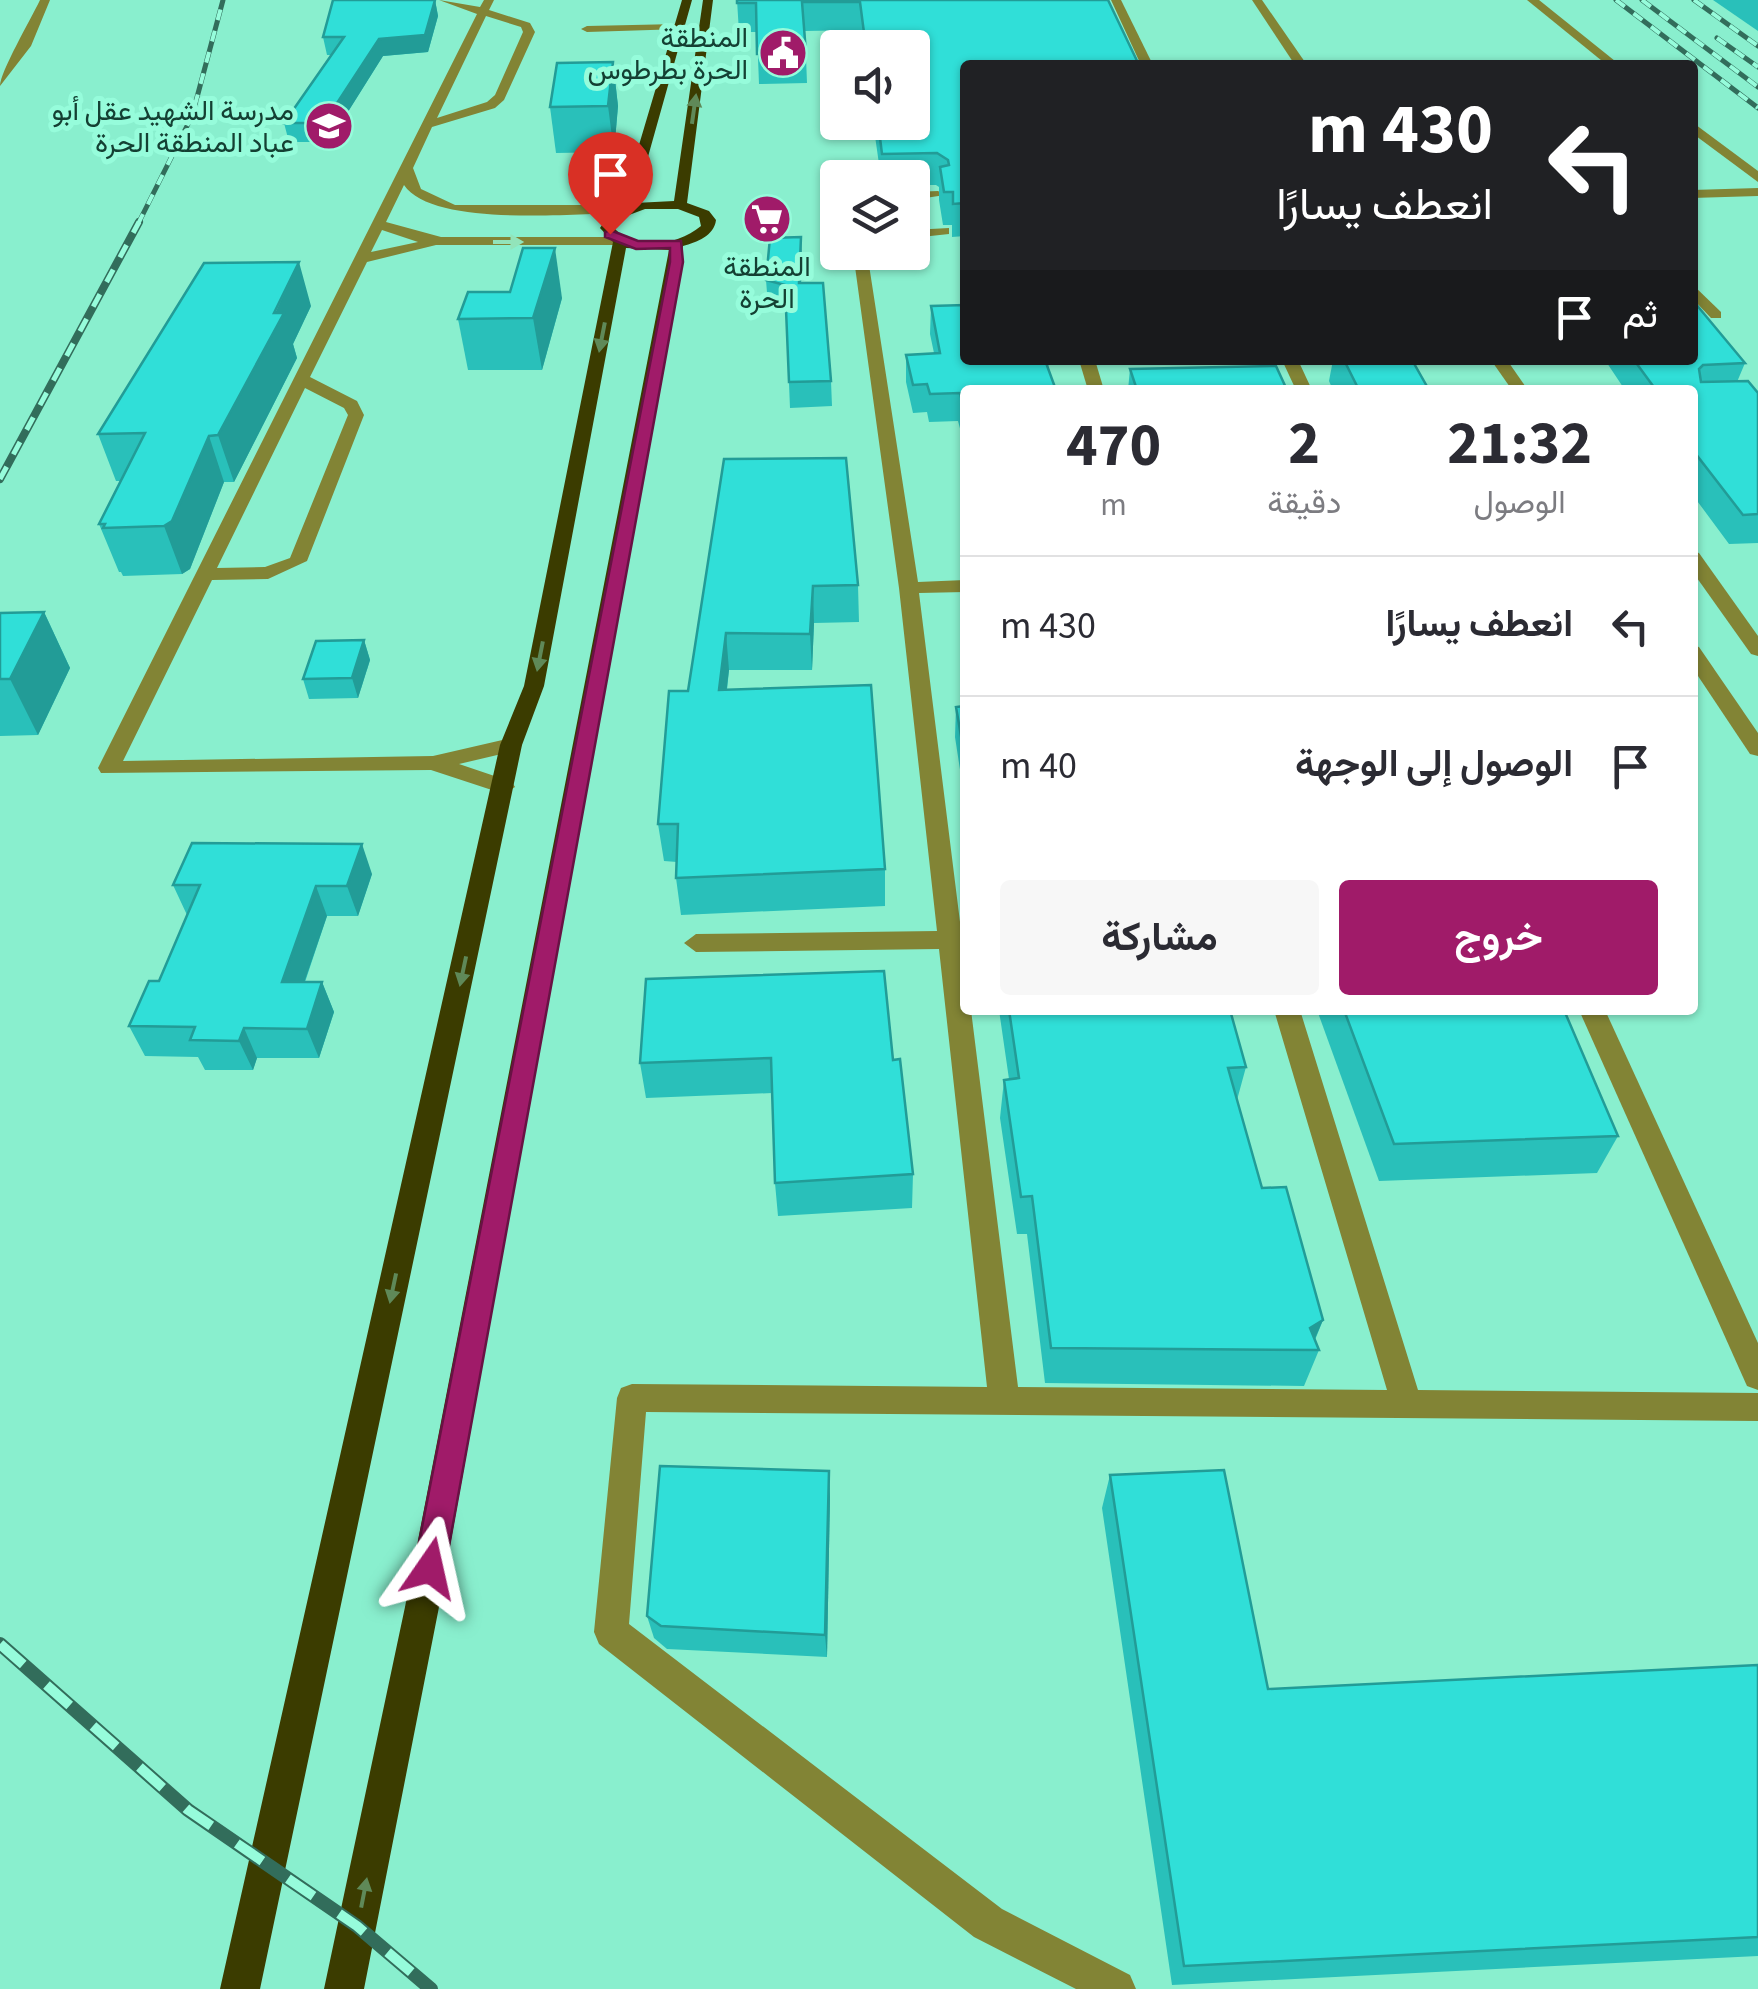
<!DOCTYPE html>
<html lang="ar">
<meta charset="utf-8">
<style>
:root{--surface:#fff;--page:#f7f7f7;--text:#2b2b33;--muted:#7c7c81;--line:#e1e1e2;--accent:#a01b69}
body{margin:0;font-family:"Source Sans 3",Vazirmatn,sans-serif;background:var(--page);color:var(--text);direction:rtl;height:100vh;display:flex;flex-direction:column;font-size:38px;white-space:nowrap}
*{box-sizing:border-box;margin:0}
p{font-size:32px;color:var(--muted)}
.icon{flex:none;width:55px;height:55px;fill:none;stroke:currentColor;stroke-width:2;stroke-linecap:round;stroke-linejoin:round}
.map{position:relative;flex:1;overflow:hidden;direction:ltr}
.side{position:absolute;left:960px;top:385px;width:738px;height:630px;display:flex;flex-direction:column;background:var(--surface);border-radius:10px;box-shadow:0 2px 8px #0004;direction:rtl}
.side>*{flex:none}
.hud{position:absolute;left:960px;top:60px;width:738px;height:305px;border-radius:10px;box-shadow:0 2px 8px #0004;direction:rtl;background:#202124;color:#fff;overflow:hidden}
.fabs{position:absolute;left:820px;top:30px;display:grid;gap:20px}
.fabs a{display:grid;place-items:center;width:110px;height:110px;border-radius:10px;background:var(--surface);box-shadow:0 2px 8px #0004;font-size:50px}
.pin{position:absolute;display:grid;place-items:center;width:85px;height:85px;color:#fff;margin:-102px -42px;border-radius:50% 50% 50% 0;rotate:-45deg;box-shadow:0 0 10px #0007}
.pin .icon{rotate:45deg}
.me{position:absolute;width:110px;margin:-55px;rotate:11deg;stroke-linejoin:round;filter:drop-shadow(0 0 8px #0008)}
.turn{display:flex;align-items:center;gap:35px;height:210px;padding:0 40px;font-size:45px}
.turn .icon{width:130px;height:130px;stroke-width:2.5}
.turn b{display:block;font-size:70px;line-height:85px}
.then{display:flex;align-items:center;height:95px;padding:0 40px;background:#0003;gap:20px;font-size:38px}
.eta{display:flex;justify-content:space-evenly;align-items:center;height:170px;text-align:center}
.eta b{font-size:60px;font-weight:700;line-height:70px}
.action{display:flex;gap:20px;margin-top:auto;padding:20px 40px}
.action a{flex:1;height:115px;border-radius:10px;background:var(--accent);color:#fff;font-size:40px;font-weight:700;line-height:115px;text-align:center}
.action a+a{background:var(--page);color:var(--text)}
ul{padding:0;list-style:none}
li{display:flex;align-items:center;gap:30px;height:140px;padding:0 40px;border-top:2px solid var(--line)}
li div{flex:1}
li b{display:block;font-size:38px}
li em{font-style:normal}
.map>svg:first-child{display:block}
</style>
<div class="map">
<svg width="1758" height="1989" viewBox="0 0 1758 1989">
<rect width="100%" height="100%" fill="#89efce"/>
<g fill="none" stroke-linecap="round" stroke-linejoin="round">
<g fill="#828435" fill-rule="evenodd">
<path d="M40,0H50L31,46L0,86C0,72 31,19 40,0Z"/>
<path d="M439,0L480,7L484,0H494L489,10L530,23L535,32L504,100L495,108L432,127L413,168L421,189L455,205H627L634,209L627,213C576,213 433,228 404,185L386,222L441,237H620L627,241L620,245H436L367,262L310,377L357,401L364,415L307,561L268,579L212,580L123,761L433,756L511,738L519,740L522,745L519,750L459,764L512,782L515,787L504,794L431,770L101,773L98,768L477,14ZM486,16L521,27L523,32L495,95L487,102L437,118ZM382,230L418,242L371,252ZM305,388L344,408L348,415L290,558L265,567L217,568Z"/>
<path d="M1111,0H1121L1153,65H1141Z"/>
<path d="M1252,0H1262L1307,65H1295Z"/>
<path d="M1527,0H1539L1620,65H1607Z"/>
<path d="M678,24L682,29L587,32L581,29L587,26Z"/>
<path d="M1692,122L1758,171V182L1692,133Z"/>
<path d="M1758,188V196L1692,198V190Z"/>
<path d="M912,192L938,191L945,195L912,200Z"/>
<path d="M949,228V234L912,238V230Z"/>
<path d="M853,252H867L918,582L965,580V592L919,593L965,962V1010H971L1018,1387L1387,1390L1274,1010H1300L1418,1390L1758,1393V1421L646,1412L629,1624L1002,1909L1130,1975L1136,1989H1076L974,1937L599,1644L594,1632L617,1398L621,1388L632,1384L987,1387L939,949L696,952L684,943L696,934L937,931L899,588Z"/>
<path d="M1692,284L1721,312V318H1711L1692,298Z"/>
<path d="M1079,360H1095L1104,390H1088Z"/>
<path d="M1282,360H1298L1312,390H1296Z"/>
<path d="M1491,360H1507L1528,390H1512Z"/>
<path d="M1692,551L1699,553L1758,636V656L1751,654L1692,571Z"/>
<path d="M1692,645L1699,647L1758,733V756L1750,754L1692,667Z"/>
<path d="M1579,1010H1605L1758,1343V1390L1747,1386Z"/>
</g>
<path fill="#3b3c00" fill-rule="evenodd" d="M682,0H692L635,203L674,201L703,0H713L687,203L709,211L716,220C714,236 697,242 683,246L439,1607L364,1989H324L405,1607L669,250L626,248L544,686L522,745L260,1989H220L500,745L524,686L613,242L600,228L611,212L620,209ZM645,209H678L699,217L701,226C678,245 636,253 614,228L621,218Z"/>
<g stroke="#326d5b" stroke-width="5">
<g id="rail-far2">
<path d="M1616,0L1758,108"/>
<path d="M1642,0L1758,87"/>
<path d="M1694,0L1758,46"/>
<path d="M1717,38L1758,67"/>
<path d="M138,224L192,116L223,0"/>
</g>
</g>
<g stroke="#326d5b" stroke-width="8">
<path id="rail-far1" d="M0,479L139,222"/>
</g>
<g stroke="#326d5b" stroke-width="14">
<path id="rail" d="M0,1644L188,1810L357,1926L431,1989"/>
</g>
<use href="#rail-far2" stroke="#96fcdb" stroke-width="4" stroke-dasharray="11" stroke-linecap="butt"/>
<use href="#rail-far1" stroke="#96fcdb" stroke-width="5" stroke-dasharray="14" stroke-linecap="butt"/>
<use href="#rail" stroke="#96fcdb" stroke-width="10" stroke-dasharray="31" stroke-linecap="butt"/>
</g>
<g fill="#29c0ba">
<path d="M435,0L438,16L428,52L383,56L329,142H289L284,123L332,55H327L323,37Z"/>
<path d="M737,0H1108L965,65V236L952,237V225H943L939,200V187L936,185H912V178H881L873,122H912V48H862L860,30L805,31L807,83L759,84L757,32H739Z"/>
<path d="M1713,0H1758V31Z"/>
<path d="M613,62L618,106L614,152L556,153L550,107Z"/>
<path d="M802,261L801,283L831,381L832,406L790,408L786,310L768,305L766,280Z"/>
<path d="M562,298L542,370H468L458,319Z"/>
<path d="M311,306L293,344L297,358L234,482H224L190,569L182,574L123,576L121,572H119L99,524L121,481H116L98,434Z"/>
<path d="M931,306L965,360H1049L1048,369L965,390V447L958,421L929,422L927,412L913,413L906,382V355L934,353L930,334Z"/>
<path d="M1333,360H1412L1429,390H1333L1329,381Z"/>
<path d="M1605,360H1692L1745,363L1737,382L1758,393V543L1729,544L1692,494V390H1625Z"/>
<path d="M1130,369L1287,390H1128Z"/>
<path d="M846,458L858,585L859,622L814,623L812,670H729L727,690L885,869V906L681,915L676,878L677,862L664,861L658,824L688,691Z"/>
<path d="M44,612L70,668L38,735L0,736V613Z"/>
<path d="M364,640L370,660L358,698L309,699L303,679Z"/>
<path d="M965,706V789H963L955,737L956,707Z"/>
<path d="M372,874L358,916H327L305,982H322L334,1012L319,1058H257L253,1070H205L198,1057L145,1056L129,1026L159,981L187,915L173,885Z"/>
<path d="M646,979L893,1060L913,1174L912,1208L778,1216L775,1183L772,1093L646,1098L640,1063Z"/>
<path d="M999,1010H1230L1246,1067L1237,1100L1262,1188L1323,1320L1315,1340L1319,1350L1304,1386L1045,1383L1027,1234H1017L1000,1118L1004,1080L1009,1079Z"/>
<path d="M1317,1010H1564L1618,1136L1597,1173L1379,1181Z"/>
<path d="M1110,1475L1268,1689L1758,1665V1956L1172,1985L1102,1508Z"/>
<path d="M830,1496L827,1657L667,1649L654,1638L647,1616Z"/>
</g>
<g fill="#229c97">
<path d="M435,0L438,16L428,52L383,56L329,142L324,123L379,39Z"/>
<path d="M613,62L618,106L614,152L608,106Z"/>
<path d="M801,237L802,261L800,308L799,283Z"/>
<path d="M555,248L562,298L542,370L533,318Z"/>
<path d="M299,262L311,306L293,344L297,358L234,482L218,435Z"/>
<path d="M209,436L224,482L190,569L182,574L164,526Z"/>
<path d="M813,586L814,623L812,670L810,634Z"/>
<path d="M44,612L70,668L38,735L10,679Z"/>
<path d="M726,633L729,670L722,727L719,690Z"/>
<path d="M364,640L370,660L358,698L352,678Z"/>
<path d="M362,844L372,874L358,916L347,886Z"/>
<path d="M316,886L327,916L294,1012L282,982Z"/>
<path d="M322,982L334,1012L319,1058L307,1029Z"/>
<path d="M244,1028L257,1058L253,1070L239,1041Z"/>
<path d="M1323,1320L1310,1350V1328Z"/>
<path d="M829,1471L830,1496L827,1657L825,1635Z"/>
</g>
<g fill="#30dfd8" stroke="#229c97" stroke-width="2.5">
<path d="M333,0H435L425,35L379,39L324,123H284L344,37H323Z"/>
<path d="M737,0H1108L1139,65H965V203L953,204V192H944L940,167L949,165L948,160L937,153L882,154L878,122H912V48H866L860,2H802L806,53L757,54L756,3H737Z"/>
<path d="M613,62L608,106L550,107L557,63Z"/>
<path d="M801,237L799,283H823L831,381L789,382L785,285L766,280L770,238Z"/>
<path d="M523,248H555L533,318L458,319L468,292H510Z"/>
<path d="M299,262L274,313H284L218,435L209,436L172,521L164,526L103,528L105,524H99L145,433L98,434L204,263Z"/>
<path d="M1692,303H1695L1745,363L1703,365L1699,369L1701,382L1748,381L1758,393V514L1743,515L1692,449V390H1656L1634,360H1692Z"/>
<path d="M965,305V360H1045L1056,390H965V414L960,393L930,394L927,384L913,385L906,355L940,353L931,306Z"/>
<path d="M1344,360H1412L1429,390H1359Z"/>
<path d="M1276,366L1287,390H1137L1130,369Z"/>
<path d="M846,458L858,585L813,586L810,634L726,633L719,690L871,685L885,869L676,878L678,824H658L669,691H688L724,459Z"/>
<path d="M44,612L10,679H0V613Z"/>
<path d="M364,640L352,678L303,679L316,641Z"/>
<path d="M965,706V759L956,707Z"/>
<path d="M192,843L362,844L347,886H316L282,982H322L307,1029L244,1028L239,1041L190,1040L195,1027L129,1026L149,981H159L200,885H173Z"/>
<path d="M884,971L893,1060L900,1059L913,1174L775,1183L771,1058L640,1063L646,979Z"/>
<path d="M1009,1010H1230L1246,1067L1228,1068L1262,1188L1286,1187L1323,1320L1310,1328L1319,1350L1051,1348L1032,1196L1021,1197L1004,1080L1019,1078Z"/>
<path d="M1344,1010H1564L1618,1136L1394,1144Z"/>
<path d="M660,1466L829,1471L825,1635L661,1626L647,1616Z"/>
<path d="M1224,1470L1268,1689L1758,1665V1937L1184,1966L1110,1475Z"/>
</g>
<defs><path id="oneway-solid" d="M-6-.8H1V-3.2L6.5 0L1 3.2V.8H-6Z" transform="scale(2.5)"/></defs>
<g fill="#5f8958">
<use href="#oneway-solid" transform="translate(694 109) rotate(-82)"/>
<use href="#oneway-solid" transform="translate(602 337) rotate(101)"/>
<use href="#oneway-solid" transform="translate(540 656) rotate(101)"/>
<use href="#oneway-solid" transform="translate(463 971) rotate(102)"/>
<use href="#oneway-solid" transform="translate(393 1288) rotate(102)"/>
<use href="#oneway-solid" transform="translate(364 1893) rotate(-79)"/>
</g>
<use fill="#92e4ba" href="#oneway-solid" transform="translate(508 242)"/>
<path fill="#a01b69" stroke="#681244" stroke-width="2.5" d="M610,230L638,241H681L683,262L445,1568L440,1579L430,1583L419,1579L414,1568L670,262V248L636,249L605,237V232Z"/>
<defs>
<g id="civic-disc" transform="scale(2.5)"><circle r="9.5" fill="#a01b69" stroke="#96fcdb"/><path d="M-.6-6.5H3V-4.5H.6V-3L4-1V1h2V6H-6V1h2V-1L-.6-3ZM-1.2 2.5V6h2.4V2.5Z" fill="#fff"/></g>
<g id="school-disc" transform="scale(2.5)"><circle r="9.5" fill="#a01b69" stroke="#96fcdb"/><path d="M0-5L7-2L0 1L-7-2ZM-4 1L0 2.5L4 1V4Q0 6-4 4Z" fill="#fff"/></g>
<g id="supermarket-disc" transform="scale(2.5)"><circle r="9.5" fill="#a01b69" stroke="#96fcdb"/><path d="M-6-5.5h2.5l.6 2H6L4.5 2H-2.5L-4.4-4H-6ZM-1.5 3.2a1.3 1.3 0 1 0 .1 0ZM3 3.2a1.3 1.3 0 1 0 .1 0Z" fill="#fff"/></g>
</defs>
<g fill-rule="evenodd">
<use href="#civic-disc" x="783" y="53"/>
<use href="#school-disc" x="329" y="126"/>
<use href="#supermarket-disc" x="767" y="219"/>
</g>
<g text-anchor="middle" stroke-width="10" stroke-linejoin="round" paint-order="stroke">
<g font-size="28" fill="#144033" stroke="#96fcdb" text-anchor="end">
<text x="748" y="47">المنطقة<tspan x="748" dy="32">الحرة بطرطوس</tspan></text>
<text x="294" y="120">مدرسة الشهيد عقل أبو<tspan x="294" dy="32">عباد المنطقة الحرة</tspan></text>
<text x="767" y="276" text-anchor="middle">المنطقة<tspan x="767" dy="32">الحرة</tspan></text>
</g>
</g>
</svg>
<div class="fabs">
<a><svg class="icon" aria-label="sound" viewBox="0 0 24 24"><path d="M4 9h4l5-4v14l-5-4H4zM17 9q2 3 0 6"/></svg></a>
<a><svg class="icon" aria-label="layers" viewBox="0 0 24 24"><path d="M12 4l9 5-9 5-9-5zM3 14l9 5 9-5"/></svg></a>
</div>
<div class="pin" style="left:610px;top:234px;background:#d93025"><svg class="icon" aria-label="arrive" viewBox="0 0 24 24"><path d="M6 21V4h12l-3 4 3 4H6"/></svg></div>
<svg class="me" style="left:430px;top:1568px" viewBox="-20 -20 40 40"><path d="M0-17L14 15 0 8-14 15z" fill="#a01b69" stroke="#fff" stroke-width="4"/></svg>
<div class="hud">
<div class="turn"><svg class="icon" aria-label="left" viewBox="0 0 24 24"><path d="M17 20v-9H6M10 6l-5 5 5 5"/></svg><div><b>430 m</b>انعطف يسارًا</div></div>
<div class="then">ثم<svg class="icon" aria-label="arrive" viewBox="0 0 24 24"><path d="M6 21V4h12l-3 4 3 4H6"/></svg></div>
</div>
<section class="side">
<div class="eta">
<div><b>21:32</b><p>الوصول</p></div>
<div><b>2</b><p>دقيقة</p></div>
<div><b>470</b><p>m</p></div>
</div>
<ul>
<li><svg class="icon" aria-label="left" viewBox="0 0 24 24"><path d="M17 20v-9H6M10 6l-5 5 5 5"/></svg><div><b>انعطف يسارًا</b></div><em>430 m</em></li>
<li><svg class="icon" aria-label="arrive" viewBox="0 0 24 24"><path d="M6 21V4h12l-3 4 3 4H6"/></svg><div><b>الوصول إلى الوجهة</b></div><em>40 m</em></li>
</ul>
<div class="action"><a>خروج</a><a>مشاركة</a></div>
</section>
</div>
